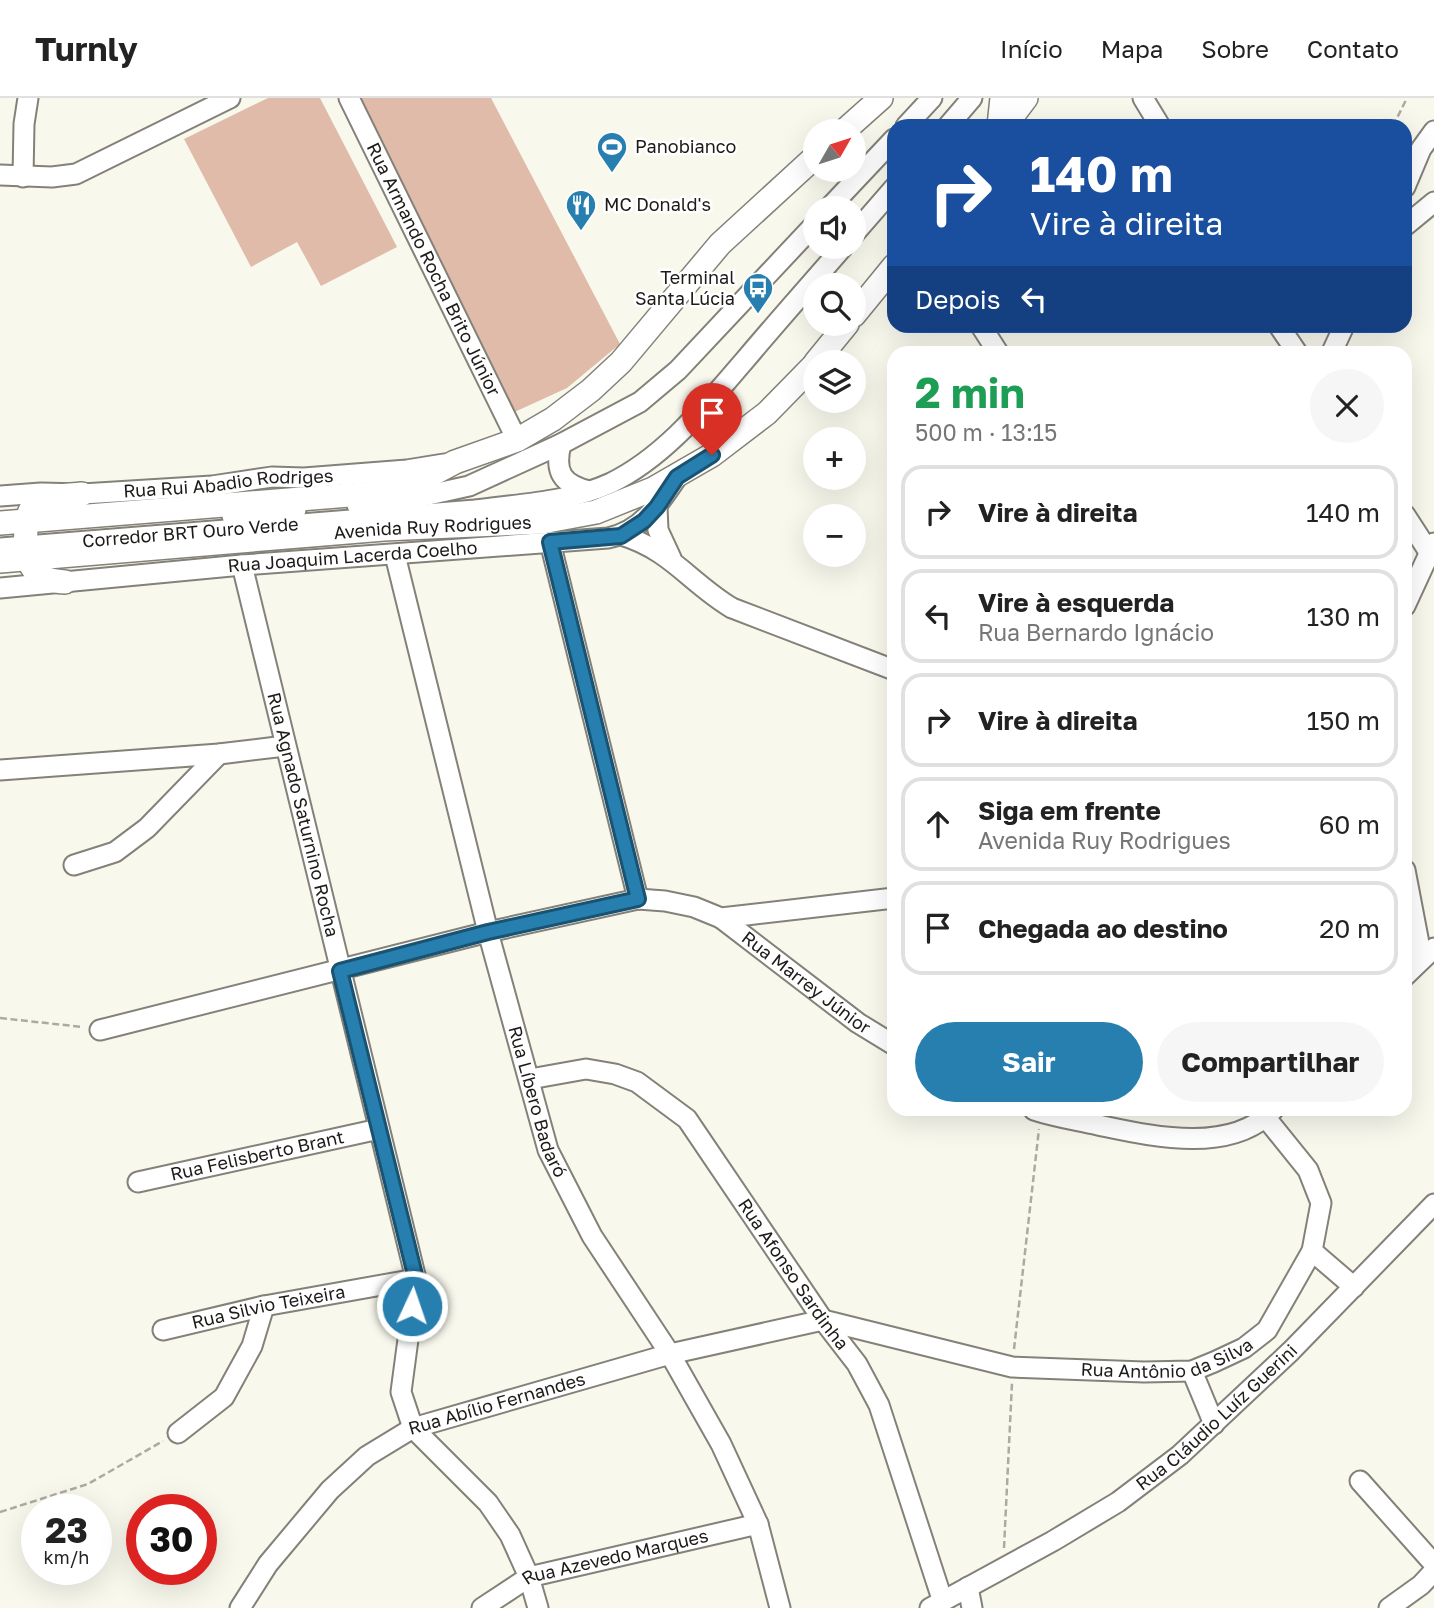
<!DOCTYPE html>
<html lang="pt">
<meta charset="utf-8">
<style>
:root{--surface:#fff;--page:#f6f6f6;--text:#222;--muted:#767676;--line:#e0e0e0;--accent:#267fae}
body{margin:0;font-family:"Golos Text",sans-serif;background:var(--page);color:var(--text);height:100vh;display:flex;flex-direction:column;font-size:26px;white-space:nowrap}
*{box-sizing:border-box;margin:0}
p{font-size:23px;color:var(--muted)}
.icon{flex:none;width:38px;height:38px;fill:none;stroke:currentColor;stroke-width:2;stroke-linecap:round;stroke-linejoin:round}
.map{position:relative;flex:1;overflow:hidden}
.panel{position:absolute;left:887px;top:248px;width:525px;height:770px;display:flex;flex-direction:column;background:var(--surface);border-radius:21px;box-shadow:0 7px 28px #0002}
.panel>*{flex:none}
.guide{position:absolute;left:887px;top:21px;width:525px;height:214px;border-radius:21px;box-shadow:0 7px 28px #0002;background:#1a4fa0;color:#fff;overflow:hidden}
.needle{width:46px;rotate:51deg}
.fabs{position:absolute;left:803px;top:21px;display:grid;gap:14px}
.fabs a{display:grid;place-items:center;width:63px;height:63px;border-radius:50%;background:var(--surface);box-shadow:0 7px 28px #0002;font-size:35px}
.speed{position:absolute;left:21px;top:1396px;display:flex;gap:14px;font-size:35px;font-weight:700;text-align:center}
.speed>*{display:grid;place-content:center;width:91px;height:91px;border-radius:50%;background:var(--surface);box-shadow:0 7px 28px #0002;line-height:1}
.speed small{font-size:18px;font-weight:400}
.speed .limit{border:10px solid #d22;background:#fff;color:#111}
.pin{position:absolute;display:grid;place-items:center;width:60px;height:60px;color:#fff;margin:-72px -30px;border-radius:50% 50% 50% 0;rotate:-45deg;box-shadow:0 0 7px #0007}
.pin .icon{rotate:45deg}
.me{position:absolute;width:77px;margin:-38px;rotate:3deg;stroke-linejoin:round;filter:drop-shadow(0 0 5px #0008)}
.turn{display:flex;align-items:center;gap:24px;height:147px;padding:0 28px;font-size:32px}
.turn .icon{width:91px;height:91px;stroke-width:2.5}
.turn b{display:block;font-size:49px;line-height:60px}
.then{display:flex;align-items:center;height:66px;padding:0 28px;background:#0003;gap:14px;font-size:26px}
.round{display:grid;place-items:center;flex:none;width:74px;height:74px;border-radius:37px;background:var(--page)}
.summary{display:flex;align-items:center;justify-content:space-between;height:119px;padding:0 28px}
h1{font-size:42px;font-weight:700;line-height:52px;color:#1e9e55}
.primary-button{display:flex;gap:14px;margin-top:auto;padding:14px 28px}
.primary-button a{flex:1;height:80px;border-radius:42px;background:var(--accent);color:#fff;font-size:28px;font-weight:700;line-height:80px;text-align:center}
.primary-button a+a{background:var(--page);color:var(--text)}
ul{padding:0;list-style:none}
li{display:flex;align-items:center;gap:21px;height:94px;margin:0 14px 10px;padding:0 14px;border:4px solid var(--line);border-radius:21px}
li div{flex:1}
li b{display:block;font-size:26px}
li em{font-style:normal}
header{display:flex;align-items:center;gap:42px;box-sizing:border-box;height:98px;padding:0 35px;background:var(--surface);border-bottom:2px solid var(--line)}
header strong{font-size:33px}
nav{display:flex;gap:38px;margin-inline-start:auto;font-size:24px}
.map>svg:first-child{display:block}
</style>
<header>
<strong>Turnly</strong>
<nav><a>Início</a><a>Mapa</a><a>Sobre</a><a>Contato</a></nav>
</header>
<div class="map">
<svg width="1434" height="1510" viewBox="0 0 1434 1510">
<rect width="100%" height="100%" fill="#f9f8ed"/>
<g fill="#e0bba9">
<path d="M268,0H320L397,149L321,188L297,144L251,169L184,41Z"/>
<path d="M347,0H491L620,246L567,290L506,318Z"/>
</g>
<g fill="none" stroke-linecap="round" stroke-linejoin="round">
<g stroke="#838178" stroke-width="23">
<g id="minor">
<path id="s1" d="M349,0L517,342"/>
<path d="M1143,0L1160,28"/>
<path d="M906,28L932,0"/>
<path d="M948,28L972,0"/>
<path d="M0,77L52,79L76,76L230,0"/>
<path d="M23,79L24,26L28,0"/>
<path d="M1405,89L1421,51L1434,33"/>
<path d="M829,110L894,41"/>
<path d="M1405,128L1434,104"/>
<path d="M854,136L894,90"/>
<path d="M981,228L999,256"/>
<path d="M1279,228L1298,256"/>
<path d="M1331,256L1344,228"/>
<path d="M561,346C554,374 562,386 589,393"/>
<path id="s2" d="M0,398L41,395L82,396L212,388L272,379L304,380L407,372L444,366"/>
<path d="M357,407L401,403L469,388L561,346L640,304L678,272L816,125"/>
<path d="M657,409L658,432L671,460"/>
<path d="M1405,417L1429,454"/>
<path d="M232,418L296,412"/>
<path d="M621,437C671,452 690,485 732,510L894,572"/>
<path d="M550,444L638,801"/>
<path id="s3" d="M0,450L475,412C520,406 570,404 611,385C666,358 706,307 745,262C777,224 810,187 843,149"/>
<path id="s4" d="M395,457L488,834L548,1052L592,1138L670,1256L721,1346L758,1426L780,1510"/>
<path id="s5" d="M242,467L416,1181L401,1294L413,1330L488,1405L510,1437L529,1479L538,1510"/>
<path id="s6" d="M0,490L242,467L608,440C642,433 659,406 677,379"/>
<path d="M1405,508L1434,445"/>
<path d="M0,672L219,656L285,648"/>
<path d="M74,767L115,754L147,730L219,656"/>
<path d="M1405,772L1422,861"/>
<path id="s7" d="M721,820L858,925L894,947"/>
<path d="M1405,878L1434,850"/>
<path d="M100,932L488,834L638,801L665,803L694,809L721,820L894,800"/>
<path id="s8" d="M530,981L586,971L615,976L637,984L687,1021L823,1222L857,1266L879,1307L942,1501"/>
<path d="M1034,1012C1055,1019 1076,1022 1098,1027C1151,1038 1230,1057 1273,1012"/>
<path id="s9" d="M138,1084L379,1031"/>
<path d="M1312,1153L1354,1189"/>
<path id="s10" d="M163,1232L264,1208L416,1181"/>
<path d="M1192,1273L1214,1326"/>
<path d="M178,1335L224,1299L252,1248L264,1208"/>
<path d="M1360,1383L1434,1466"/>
<path d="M968,1489L972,1510"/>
<path id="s11" d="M240,1510L268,1466L330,1392L367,1358L413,1330L670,1256L823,1222L1012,1269L1144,1274L1192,1273L1214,1264L1244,1250L1267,1232L1312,1153L1321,1105L1308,1072L1266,1020"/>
<path id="s12" d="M482,1510L529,1479L758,1426"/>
<path id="s13" d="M930,1510L1053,1443L1118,1404L1180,1357L1291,1253L1434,1106"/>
<path d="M1389,1510L1421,1487L1434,1473"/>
</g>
</g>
<g stroke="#838178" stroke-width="26">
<g id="major">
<path d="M999,28L1002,0"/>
<path d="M1005,28L1026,0"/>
<path d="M844,33L881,0"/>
<path d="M854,217L894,168"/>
<path d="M816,264L847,226"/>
<path d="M0,425L375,395L421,382L455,364L517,342L553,321L591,292L621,264L720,146L816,58"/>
<path id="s14" d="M0,463L384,431L542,424L596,414L653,391L712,357L767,315L816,265"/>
<path d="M65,484C53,483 44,482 35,473C23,462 22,418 35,406C46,396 67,398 82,396"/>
</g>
</g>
<g stroke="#acaba3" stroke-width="2.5" stroke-dasharray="7 3.5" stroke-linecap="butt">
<path d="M1393,28L1407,0"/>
<path d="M0,920L83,929"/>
<path d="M1014,1251L1039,1031"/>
<path d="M0,1414L88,1386L163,1343"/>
<path d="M1004,1450L1012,1285"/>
</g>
<use href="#minor" stroke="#fff" stroke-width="19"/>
<use href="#major" stroke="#fff" stroke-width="23"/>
</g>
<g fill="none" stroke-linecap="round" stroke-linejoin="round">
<g stroke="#195371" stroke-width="18">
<path id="route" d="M412,1208L416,1181L340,873L488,834L638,801L550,444L621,438L644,423L657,409L677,379L712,357"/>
</g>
<use href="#route" stroke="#267fae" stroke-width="12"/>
</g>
<defs>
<g id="stadium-pin" transform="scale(1.575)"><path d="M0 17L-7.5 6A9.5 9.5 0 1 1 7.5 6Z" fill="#267fae" stroke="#fff"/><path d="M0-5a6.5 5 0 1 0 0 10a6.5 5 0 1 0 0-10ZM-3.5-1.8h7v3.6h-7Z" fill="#fff"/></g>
<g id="restaurant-pin" transform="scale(1.575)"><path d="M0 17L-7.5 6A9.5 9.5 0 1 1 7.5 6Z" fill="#267fae" stroke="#fff"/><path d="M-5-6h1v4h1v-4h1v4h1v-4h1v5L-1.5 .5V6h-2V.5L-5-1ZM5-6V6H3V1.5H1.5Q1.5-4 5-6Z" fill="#fff"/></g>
<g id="bus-pin" transform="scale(1.575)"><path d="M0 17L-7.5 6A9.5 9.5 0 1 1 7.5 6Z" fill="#267fae" stroke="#fff"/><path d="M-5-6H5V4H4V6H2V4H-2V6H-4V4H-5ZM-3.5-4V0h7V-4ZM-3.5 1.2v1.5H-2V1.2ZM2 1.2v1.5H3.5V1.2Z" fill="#fff"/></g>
</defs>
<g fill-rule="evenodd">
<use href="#stadium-pin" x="612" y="49"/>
<use href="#restaurant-pin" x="581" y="107"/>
<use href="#bus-pin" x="758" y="190"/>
</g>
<g text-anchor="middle" stroke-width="5" stroke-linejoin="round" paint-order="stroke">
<g font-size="18" fill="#1c1b18" stroke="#fff" text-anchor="start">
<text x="635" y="55">Panobianco</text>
<text x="604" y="113">MC Donald's</text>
<text x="735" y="186" text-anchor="end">Terminal<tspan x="735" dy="21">Santa Lúcia</tspan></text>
</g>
<g font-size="18" fill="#1c1b18" stroke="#fff">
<text dy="6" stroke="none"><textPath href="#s1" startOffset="191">Rua Armando Rocha Brito Júnior</textPath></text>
<text dy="6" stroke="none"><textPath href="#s2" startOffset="229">Rua Rui Abadio Rodriges</textPath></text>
<text dy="6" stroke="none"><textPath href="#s14" startOffset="434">Avenida Ruy Rodrigues</textPath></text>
<text dy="6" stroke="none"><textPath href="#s3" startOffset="191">Corredor BRT Ouro Verde</textPath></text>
<text dy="6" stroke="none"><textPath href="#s6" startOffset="354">Rua Joaquim Lacerda Coelho</textPath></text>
<text dy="6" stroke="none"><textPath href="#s5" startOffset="257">Rua Agnado Saturnino Rocha</textPath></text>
<text dy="6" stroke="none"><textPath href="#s7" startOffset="107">Rua Marrey Júnior</textPath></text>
<text dy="6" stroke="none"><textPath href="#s4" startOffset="565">Rua Líbero Badaró</textPath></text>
<text dy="6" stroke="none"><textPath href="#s9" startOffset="122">Rua Felisberto Brant</textPath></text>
<text dy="6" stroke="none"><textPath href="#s8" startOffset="360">Rua Afonso Sardinha</textPath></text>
<text dy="6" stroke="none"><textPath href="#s10" startOffset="108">Rua Silvio Teixeira</textPath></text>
<text dy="6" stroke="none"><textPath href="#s11" startOffset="1029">Rua Antônio da Silva</textPath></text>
<text dy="6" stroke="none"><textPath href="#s11" startOffset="340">Rua Abílio Fernandes</textPath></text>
<text dy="6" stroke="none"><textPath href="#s13" startOffset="346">Rua Cláudio Luíz Guerini</textPath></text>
<text dy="6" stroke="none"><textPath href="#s12" startOffset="145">Rua Azevedo Marques</textPath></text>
</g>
</g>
</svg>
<div class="fabs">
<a><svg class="needle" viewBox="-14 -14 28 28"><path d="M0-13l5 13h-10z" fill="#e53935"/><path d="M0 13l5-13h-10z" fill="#767676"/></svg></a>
<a><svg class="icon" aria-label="sound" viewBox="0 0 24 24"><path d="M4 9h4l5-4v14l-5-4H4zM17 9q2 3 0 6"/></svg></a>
<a><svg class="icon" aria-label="search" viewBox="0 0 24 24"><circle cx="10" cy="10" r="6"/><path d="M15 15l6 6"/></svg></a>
<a><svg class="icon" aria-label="layers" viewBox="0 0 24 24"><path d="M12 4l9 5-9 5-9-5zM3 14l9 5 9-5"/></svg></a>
<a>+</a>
<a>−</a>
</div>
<div class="speed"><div>23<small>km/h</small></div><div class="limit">30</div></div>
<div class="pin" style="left:712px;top:357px;background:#d93025"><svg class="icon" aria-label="arrive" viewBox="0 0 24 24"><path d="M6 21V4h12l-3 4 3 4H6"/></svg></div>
<svg class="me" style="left:412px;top:1208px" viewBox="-20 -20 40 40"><circle r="17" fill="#267fae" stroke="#fff" stroke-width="3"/><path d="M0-11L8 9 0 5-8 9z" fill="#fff"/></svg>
<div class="guide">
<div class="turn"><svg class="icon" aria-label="right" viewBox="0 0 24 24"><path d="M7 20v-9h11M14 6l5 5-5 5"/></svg><div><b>140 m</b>Vire à direita</div></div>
<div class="then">Depois<svg class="icon" aria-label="left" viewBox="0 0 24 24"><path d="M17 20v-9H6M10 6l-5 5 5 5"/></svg></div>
</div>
<section class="panel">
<div class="summary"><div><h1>2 min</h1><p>500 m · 13:15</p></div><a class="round"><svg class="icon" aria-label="close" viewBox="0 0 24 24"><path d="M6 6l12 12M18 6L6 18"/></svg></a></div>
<ul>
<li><svg class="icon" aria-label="right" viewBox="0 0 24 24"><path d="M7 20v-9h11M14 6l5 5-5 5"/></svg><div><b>Vire à direita</b></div><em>140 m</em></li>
<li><svg class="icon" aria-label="left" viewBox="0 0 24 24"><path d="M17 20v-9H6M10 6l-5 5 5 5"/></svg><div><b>Vire à esquerda</b><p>Rua Bernardo Ignácio</p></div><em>130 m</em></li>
<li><svg class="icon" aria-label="right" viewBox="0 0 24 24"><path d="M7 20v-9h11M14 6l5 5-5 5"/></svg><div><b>Vire à direita</b></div><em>150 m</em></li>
<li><svg class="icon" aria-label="ahead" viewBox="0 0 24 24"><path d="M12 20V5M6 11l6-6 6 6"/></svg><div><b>Siga em frente</b><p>Avenida Ruy Rodrigues</p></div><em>60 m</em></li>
<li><svg class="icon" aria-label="arrive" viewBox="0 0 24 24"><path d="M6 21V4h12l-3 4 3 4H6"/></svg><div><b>Chegada ao destino</b></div><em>20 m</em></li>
</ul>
<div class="primary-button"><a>Sair</a><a>Compartilhar</a></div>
</section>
</div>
